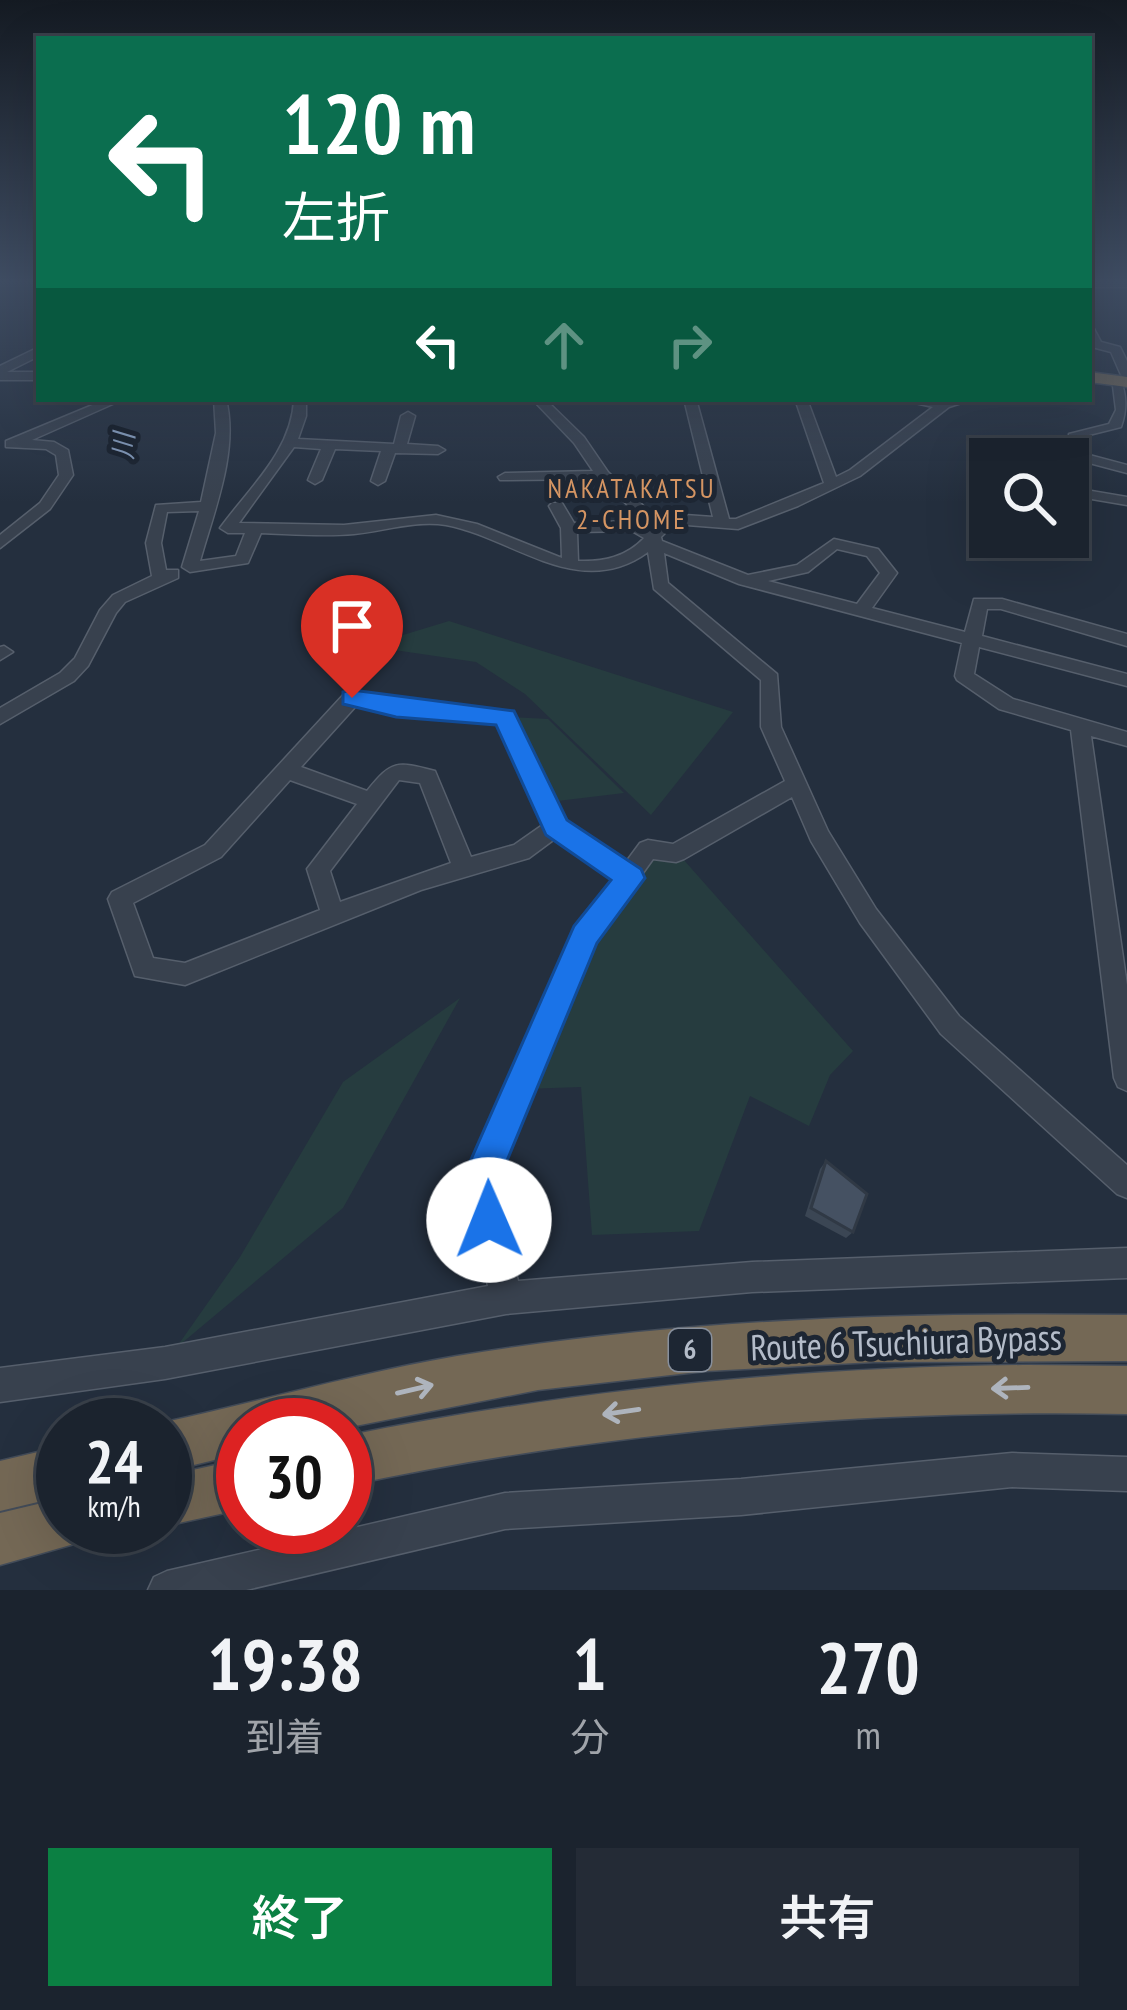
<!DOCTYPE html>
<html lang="ja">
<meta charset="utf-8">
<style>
:root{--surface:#1b232e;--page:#242b36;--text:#f1f3f6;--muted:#a0a4aa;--line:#39404a;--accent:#0b8043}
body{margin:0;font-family:"PT Sans Narrow","Noto Sans JP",sans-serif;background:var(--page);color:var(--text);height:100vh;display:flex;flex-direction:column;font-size:45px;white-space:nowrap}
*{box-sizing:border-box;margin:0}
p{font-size:39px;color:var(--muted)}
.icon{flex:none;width:66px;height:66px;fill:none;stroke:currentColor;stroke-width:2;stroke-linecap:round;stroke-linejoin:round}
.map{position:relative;height:1590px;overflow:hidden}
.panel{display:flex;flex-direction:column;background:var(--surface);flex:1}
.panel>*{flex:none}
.top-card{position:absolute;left:36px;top:36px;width:1056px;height:366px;border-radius:0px;box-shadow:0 12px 48px #0002,0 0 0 3px var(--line);background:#0b6e4f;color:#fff;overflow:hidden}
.tools{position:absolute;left:969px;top:438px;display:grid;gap:24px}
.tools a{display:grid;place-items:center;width:120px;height:120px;border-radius:0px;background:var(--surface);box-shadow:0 12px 48px #0002,0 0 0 3px var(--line);font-size:60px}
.speed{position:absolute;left:36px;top:1398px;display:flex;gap:24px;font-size:60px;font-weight:700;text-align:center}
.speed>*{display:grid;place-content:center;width:156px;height:156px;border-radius:50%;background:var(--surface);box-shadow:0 12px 48px #0002,0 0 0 3px var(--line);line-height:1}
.speed small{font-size:30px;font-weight:400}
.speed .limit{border:18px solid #d22;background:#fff;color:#111}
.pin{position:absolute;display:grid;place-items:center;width:102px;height:102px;color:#fff;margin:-123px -51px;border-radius:50% 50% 50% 0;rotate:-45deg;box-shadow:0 0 12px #0007}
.pin .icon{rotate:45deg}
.me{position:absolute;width:132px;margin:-66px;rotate:359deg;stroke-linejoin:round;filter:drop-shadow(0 0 9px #0008)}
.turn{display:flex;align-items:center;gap:42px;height:252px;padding:0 48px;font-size:54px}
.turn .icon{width:156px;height:156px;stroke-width:2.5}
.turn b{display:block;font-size:84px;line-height:102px}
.lanes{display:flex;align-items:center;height:114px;padding:0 48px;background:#0003;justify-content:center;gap:60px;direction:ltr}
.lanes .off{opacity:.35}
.eta{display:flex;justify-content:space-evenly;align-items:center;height:204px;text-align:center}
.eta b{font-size:72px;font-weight:600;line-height:84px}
.cta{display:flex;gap:24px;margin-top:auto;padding:24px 48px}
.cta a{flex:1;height:138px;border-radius:0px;background:var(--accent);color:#fff;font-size:48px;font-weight:600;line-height:138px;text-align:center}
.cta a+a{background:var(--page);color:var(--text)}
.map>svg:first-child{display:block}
</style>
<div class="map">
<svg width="1127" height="1590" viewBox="0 0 1127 1590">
<rect width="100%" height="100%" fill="#242f3e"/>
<g fill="#263c3f">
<path d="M449,621L733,712L651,815L525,694L476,662L367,646Z"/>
<path d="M510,717L548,719L624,793L549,802Z"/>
<path d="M653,855L683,859L853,1051L830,1075L809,1126L750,1096L699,1231L592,1235L581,1087L524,1089L591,939Z"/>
<path d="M460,998L343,1208L176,1348L240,1257L343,1082Z"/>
</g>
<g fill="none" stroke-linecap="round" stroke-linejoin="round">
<g stroke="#565f6c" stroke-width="3">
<g id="minor">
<rect x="1089" y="281" width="38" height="6"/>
<path d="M1089,326L1093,327L1101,342L1120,347L1127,361V379L1121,375L1111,352L1092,347Z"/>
<path d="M39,347V356L7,372H39V380H0V366Z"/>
<path d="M1112,378H1120C1127,396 1127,410 1121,427L1069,440V434L1109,424L1116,410Z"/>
<path d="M107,399H124L32,440L54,442L68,450L73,475L50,509L0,548V535L40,503L59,475L56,455L46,449L6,447V441Z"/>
<path d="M214,399H226C239,451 214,511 200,561L236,556L245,533H228L220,528C249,488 292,451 294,399H306V416L298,439L394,444L401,416L408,412L415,416L407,444L438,446L445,450L438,454L395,453L385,481L378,485L371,481L381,451L335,449L322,480L315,484L308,480L321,449L294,447L239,523L344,525L436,515L477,524L562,558L561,528L549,506L552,503H562L574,523L635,521L644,525L643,519L599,479L500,480L498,477L505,473L593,471L574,443L532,399H545L584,437L608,472L659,521L671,514L713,517L684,399H696L729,519H736L824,483L795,399H807L836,477L850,470L933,407L897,399H974L949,407L860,476L798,506L738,529L674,524L661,537L662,541L748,575L797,565L834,539L878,549L897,573L872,608L965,632L974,599H1002L1127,634V646L1001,609H987L982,636L1127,674V686L979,647L974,674L1013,699L1127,732V746L1091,736L1127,985V1091L1118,1087L1114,1078L1071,730L999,709L957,680L955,676L962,643L739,584L664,553L668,583L777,674L781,727L828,831L876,909L959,1016L1127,1165V1198L1117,1194L941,1034L860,923L811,841L792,797L684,859L676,862L653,859L594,941L494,1180L518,1281L752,1262L1127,1248V1278L752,1292L506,1314L165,1379L0,1402V1368L165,1347L488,1286L466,1180L577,928L614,878L556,838L529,858L421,890L185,985L135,976L108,899L112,892L205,845L345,693L352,691L396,701L511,712L564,821L626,862L640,843L648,840L673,844L785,781L761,727V680L654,589L648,552C579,602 514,538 446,525C416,520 384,531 354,534C323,537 292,534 261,533L248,563L190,572L182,567L199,511L167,512L161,543L166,570H178V578L125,602L116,613L88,666L74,681L0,724V708L60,673L75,658L100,610L113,595L152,576L146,543L156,505L201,502L216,433ZM632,531L644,538C626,557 604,562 578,561L577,532ZM837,549L867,556L880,573L857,604L768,581L808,572ZM356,706L396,715L497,723L544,824L514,845L471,857L435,771C396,761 392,760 367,791L301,767ZM290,780L357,804L307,869L320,910L185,963L153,958L133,903L221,857ZM399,780L420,783L451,863L340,902L330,871Z"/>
<path d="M1078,452L1127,465V473L1078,460L1034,459L1041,455Z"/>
<path d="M1068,487L1127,497V505L1068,495Z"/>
<path d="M4,646L13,652L0,660V647Z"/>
<path d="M1012,1453L1127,1457V1491L1012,1487L741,1515L505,1529L246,1590H148L154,1577L167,1571L505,1493L741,1479Z"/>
</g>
</g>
<g stroke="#434c59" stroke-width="3">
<g id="highway">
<path d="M1089,372L1127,377V387L1089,382Z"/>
<path d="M1127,1315V1361L874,1362L706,1371L538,1390L345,1428L243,1425V1453L165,1472V1425H159L165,1422C262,1401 358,1373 457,1356C679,1319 902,1312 1127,1315Z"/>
<path d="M1029,1365L1127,1366V1414C862,1409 604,1431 345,1486V1436C572,1390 798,1367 1029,1365Z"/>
<path d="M63,1446V1496L0,1511V1461Z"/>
<path d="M243,1459V1509L165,1526V1476Z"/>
<path d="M63,1498V1527H87L81,1542L0,1565V1513Z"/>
</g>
</g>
<use href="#minor" fill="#38414e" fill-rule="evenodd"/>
<use href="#highway" fill="#746855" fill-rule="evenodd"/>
</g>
<path fill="#3b4654" d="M826,1161L853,1232L846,1238L805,1216L820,1169Z"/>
<path fill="#455162" stroke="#303945" stroke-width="3" d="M826,1161L867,1194L853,1232L811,1208Z"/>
<defs><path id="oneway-shaft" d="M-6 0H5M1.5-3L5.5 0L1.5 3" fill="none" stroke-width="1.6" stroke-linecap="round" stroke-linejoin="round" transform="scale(3)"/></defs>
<g stroke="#aeb4bd">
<use href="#oneway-shaft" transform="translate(1010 1388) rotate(178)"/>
<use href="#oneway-shaft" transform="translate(415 1389) rotate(-13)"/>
<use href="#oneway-shaft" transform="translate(621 1412) rotate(172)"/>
</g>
<linearGradient id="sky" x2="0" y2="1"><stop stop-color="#141a22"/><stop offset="0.56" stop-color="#3f4d63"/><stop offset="1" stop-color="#3f4d63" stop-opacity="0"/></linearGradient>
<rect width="1127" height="502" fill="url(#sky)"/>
<path fill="#1a73e8" stroke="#114b97" stroke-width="3" d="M352,690L514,711L567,820L641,869L645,878L597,943L499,1180L508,1220L503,1233L489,1239L475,1233L462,1180L574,926L611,880L546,835L496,725L396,717L343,704V692Z"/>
<g text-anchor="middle" stroke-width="10" stroke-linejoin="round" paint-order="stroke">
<g font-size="27" font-style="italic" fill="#7c92b1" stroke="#1d2633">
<text transform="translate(124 446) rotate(-87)" y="9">川</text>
</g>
<g font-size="27" letter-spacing="3" fill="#d59563" stroke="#1d2633">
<text x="632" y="498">NAKATAKATSU<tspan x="632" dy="31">2-CHOME</tspan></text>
</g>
<rect fill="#1d2633" stroke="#878f9c" stroke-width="3" x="669" y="1329" width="42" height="42" rx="9"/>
<g font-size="27" font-weight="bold" fill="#b4bcc9">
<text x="690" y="1359">6</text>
</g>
<g font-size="36" fill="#b4bcc9" stroke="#1d2633">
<text transform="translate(906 1342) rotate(-2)" y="13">Route 6 Tsuchiura Bypass</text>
</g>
</g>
</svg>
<div class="tools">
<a><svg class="icon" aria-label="search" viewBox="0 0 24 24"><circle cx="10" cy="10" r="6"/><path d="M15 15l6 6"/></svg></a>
</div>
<div class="speed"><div>24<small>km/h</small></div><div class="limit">30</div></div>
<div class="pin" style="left:352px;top:698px;background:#d93025"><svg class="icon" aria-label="arrive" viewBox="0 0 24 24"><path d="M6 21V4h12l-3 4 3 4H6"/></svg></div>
<svg class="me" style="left:489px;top:1220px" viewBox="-20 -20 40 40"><circle r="19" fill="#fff"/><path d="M0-13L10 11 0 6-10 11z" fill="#1a73e8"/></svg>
<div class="top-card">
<div class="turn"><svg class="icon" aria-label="left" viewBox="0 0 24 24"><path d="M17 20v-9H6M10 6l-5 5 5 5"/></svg><div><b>120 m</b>左折</div></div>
<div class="lanes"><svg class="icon" aria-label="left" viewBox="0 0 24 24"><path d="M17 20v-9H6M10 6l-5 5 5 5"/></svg><svg class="icon off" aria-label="ahead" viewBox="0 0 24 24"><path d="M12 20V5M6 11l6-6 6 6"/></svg><svg class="icon off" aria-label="right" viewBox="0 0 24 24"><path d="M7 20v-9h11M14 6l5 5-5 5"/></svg></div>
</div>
</div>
<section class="panel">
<div class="eta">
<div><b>19:38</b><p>到着</p></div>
<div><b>1</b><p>分</p></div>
<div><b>270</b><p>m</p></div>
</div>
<div class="cta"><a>終了</a><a>共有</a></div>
</section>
